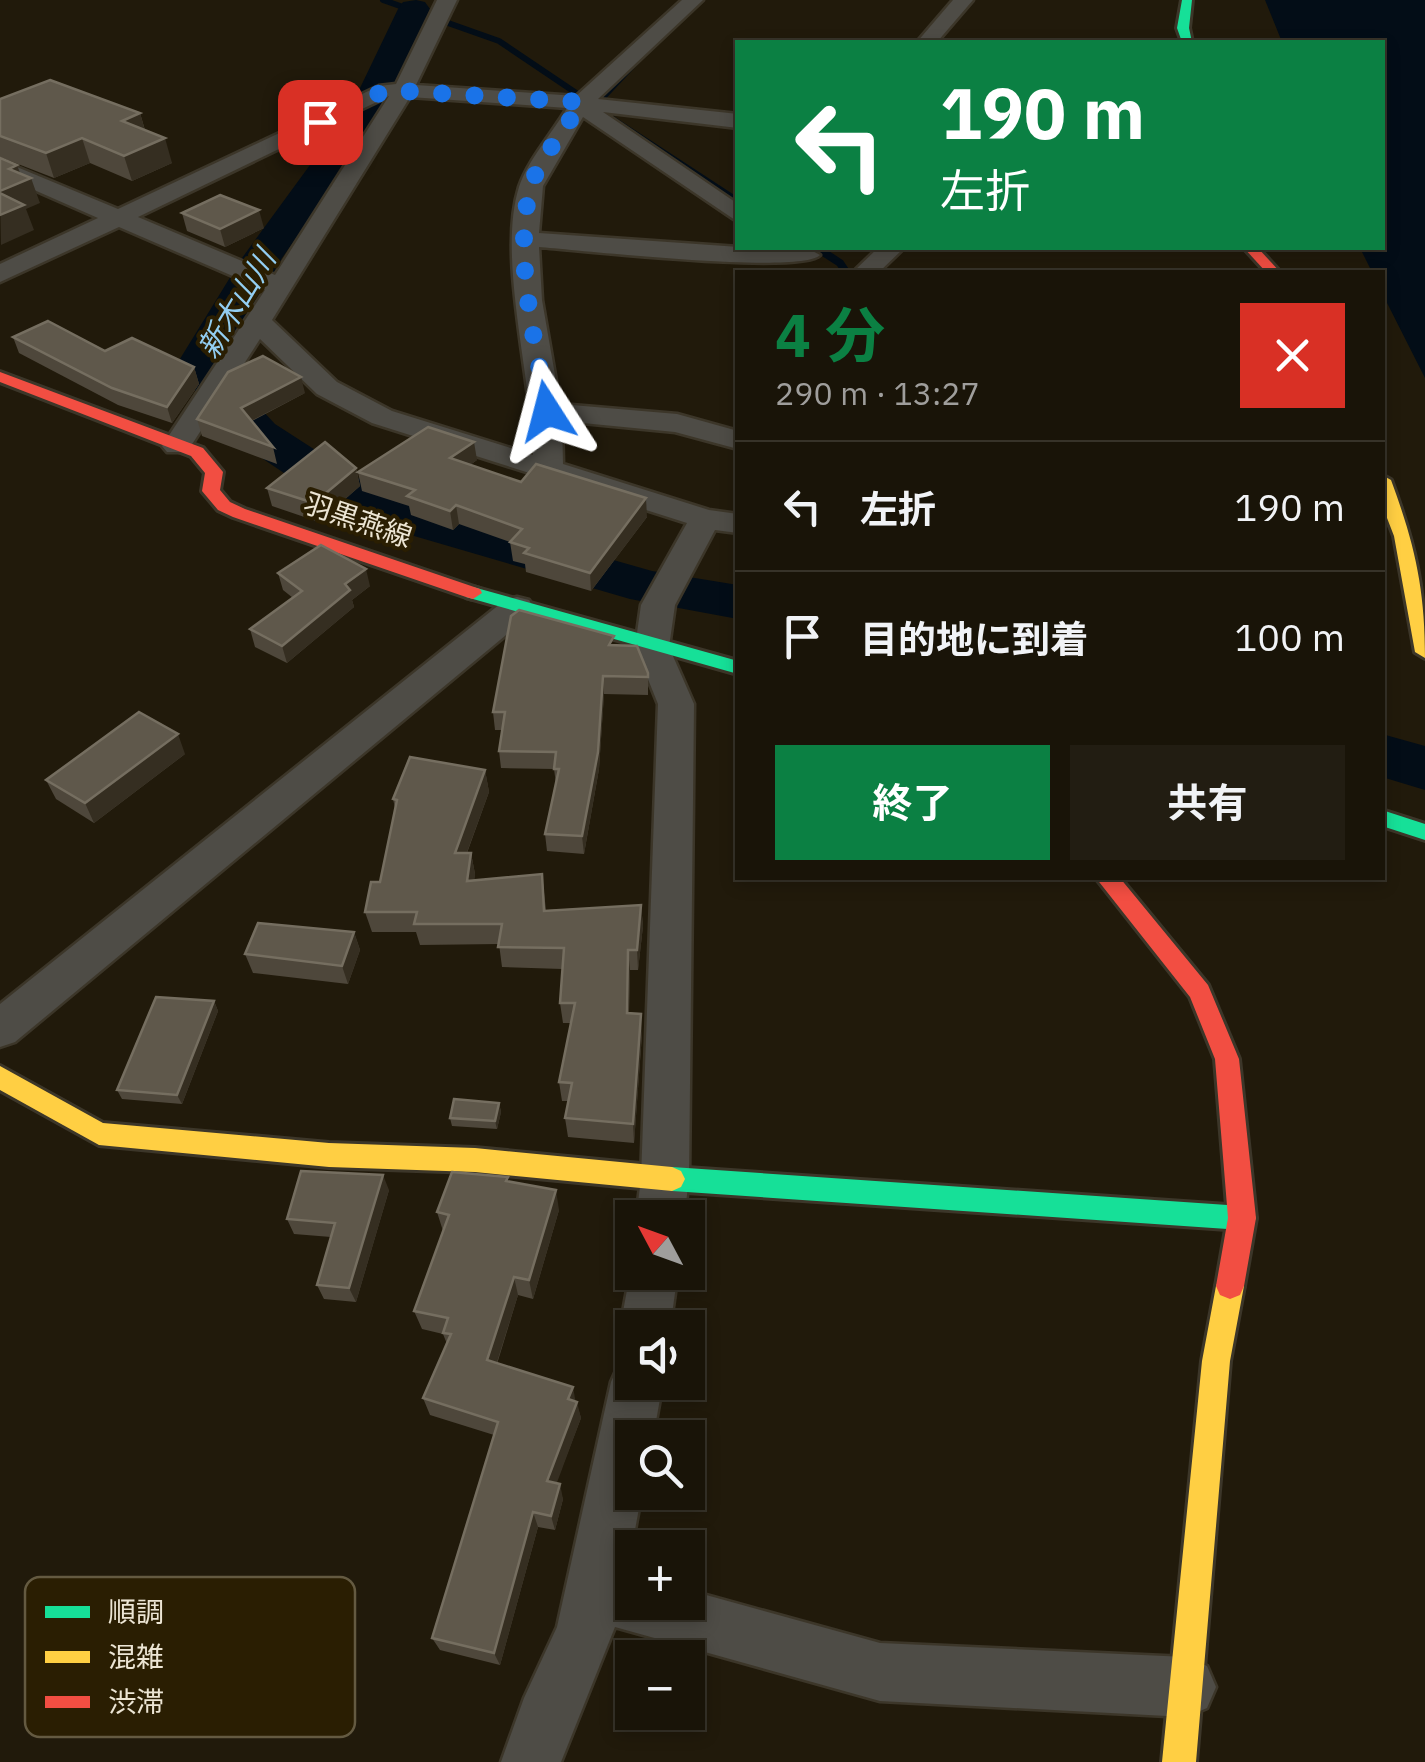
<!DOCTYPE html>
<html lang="ja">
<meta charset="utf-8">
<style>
:root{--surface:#191408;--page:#221d12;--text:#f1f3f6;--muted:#9f9e9c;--line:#373329;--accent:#0b8043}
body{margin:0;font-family:"IBM Plex Sans","Noto Sans JP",sans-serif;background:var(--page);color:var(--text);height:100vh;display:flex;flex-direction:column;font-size:38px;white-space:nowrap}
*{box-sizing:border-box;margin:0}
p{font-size:32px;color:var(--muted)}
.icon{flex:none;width:55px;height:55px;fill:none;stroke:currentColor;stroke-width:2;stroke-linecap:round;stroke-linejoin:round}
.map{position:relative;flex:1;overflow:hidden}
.details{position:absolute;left:735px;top:270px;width:650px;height:610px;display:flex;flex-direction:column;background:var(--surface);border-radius:0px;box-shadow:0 5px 15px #0003,0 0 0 2px var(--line)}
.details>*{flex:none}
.hud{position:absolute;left:735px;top:40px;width:650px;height:210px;border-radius:0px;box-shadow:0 5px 15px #0003,0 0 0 2px var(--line);background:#0b8043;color:#fff;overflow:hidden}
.needle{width:65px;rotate:311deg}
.fabs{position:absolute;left:615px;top:1200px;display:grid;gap:20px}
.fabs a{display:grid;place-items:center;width:90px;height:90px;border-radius:0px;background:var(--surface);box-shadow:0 5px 15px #0003,0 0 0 2px var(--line);font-size:50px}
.pin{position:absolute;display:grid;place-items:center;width:85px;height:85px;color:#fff;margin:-42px;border-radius:20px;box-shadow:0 5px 15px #0006}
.me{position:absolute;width:110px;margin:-55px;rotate:351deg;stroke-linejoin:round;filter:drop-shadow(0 0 8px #0008)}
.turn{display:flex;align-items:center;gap:35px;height:210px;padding:0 40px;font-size:45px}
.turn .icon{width:130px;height:130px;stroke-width:2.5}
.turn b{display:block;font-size:70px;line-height:85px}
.round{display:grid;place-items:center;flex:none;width:105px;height:105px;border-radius:0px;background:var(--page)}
.summary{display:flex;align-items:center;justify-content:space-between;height:170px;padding:0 40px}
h1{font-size:60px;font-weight:700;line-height:75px;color:var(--accent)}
.button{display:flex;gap:20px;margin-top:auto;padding:20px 40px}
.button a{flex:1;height:115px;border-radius:0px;background:var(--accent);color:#fff;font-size:40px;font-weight:700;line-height:115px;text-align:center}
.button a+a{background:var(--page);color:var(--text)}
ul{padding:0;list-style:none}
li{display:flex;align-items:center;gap:30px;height:130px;padding:0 40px;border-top:2px solid var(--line)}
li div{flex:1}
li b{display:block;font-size:38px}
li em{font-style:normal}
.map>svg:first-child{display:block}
</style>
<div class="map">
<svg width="1425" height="1762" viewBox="0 0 1425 1762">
<rect width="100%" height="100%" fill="#211a0b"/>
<path fill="#030d17" d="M1265,0H1425V378L1383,295L1382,272H1372L1360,248H1382V42H1282Z"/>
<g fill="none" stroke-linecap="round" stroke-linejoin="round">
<g stroke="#030d17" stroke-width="6">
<path d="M383,0L499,41L588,101"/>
<path d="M594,107L636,62"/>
<path d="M611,118L738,201"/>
</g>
<path stroke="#030d17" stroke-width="8" d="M817,248L840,263L846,272"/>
<g fill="#030d17" fill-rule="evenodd">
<path d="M416,0L425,2L430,9L383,114L282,258L221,366L275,424L385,495L652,571L738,585V619L630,599L349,517L241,444L175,367L242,258L348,113L398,9L403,2Z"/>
<path d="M1382,734L1425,746V790L1382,777Z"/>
</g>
<g stroke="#3c3629" stroke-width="5">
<g id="street">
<path d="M437,0H457L416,85L576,96L682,0H703L598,99L738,114V128L603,112L738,204V222L583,117L543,186L539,233L768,249L807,248L820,255C801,275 579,250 539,247L542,300L560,404L677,414L738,431V449L675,432L562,421L563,464L709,510L738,514V533L715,530L675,605L669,647L694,704L689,1179L684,1218H636L641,1179L658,704L635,647L641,605L687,523L372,423L317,394L260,339L187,452H167L162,446L265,290L119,227L0,282V264L98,218L0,175V160L118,209L379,86L396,84ZM389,96L275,275L138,217ZM410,97L567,108C553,132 528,160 519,187C497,257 532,378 533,455L392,411L337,382L272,320Z"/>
<path d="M953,0H973L937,42H917Z"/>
<path d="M878,248H904L879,272H853Z"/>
<path d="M517,597L529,600L534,608L529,616L15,1042L0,1047V1004L505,600Z"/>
<path d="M632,1263V1272H678L670,1328H632V1348L627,1345L620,1328Z"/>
<path d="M632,1358V1382H663L653,1438H632V1492H642L627,1573L632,1575V1602H688V1590L880,1643L1186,1657L1207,1666L1216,1687L1207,1708L1186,1717L880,1701L615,1627L561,1762H501L524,1698L557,1627L611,1382L619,1364Z"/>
</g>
</g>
<g stroke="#3c3629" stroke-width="6">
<g id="fast">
<path d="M1182,0H1192L1189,28L1192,42H1182L1177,28Z"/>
<path d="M473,587L738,661V674L466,597V589Z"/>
<path d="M1382,810L1425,824V840L1382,826Z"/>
<path d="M672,1167L1242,1206L1252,1209L1256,1218L1252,1227L1242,1230L672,1191L663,1187L659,1179L663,1171Z"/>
</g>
</g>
<g stroke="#3c3629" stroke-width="6">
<g id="slow">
<path d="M1382,475L1391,480C1415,545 1425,589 1425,658L1415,652L1394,536L1382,505Z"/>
<path d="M0,1066L103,1123L329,1143L475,1148L672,1167L681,1171L685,1179L681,1187L672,1191L475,1172L329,1167L99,1145L0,1090Z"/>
<path d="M1230,1273L1240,1277L1244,1286L1230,1361L1196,1762H1162L1202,1361L1216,1286L1220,1277Z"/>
</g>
</g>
<g stroke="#3c3629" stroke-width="6">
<g id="jam">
<path d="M1244,248H1258L1280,272H1266Z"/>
<path d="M0,372L203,448L223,472L220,490L230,502L245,509L480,589L482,593L473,599L466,597L233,517L218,510L202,491L205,473L191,456L0,382Z"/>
<path d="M1096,878H1120L1208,985L1239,1059L1256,1218L1244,1286L1240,1295L1230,1299L1220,1295L1216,1286L1228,1218L1215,1059L1190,997Z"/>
</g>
</g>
<use href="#street" fill="#4e4c46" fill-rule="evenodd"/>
<use href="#fast" fill="#16e098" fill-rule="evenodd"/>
<use href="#slow" fill="#ffcf43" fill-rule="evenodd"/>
<use href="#jam" fill="#f24e42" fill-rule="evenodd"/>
</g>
<g fill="#4e473b">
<path d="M0,99L140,113L145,130L172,163L132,181L90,163L54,178L0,157Z"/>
<path d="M182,213L264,228L225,247L187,231Z"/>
<path d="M13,337L105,351L194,367L199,384L172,423L118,405L19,353Z"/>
<path d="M305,393L252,421L273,447L277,464L202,436L197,419Z"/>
<path d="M477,460L470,465L521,482L647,517L591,591L526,572L525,564L513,561L510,542L459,524L453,530L411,515L409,506L362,491L358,472Z"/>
<path d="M356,468L360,486L319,522L272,506L267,488Z"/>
<path d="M278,573L370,586L352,600L354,607L287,663L255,647L250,629L293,598L283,590Z"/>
<path d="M615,645L648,673V695L604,694L599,769L584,854L547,851L545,834L556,784L554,769L501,768L499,751L502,730H495L493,712Z"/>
<path d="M185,754L94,823L56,799L46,780Z"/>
<path d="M485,770L489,792L467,853H471L475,874L474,880L542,874L546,910L641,905L643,926L638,970H630L629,1013L642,1034L634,1143L568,1137L565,1118L568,1101H562L559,1082L571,1023H563L560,1003L562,969L502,967L499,944L420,945L416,932H372L365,912L380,882L395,808L393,799Z"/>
<path d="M354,932L360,950L348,984L253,973L245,954Z"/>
<path d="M214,1001L218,1011L182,1104L122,1099L117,1090Z"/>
<path d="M499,1103L501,1112L497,1129L452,1126L450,1118Z"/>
<path d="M508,1181L559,1210L533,1299L518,1295L497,1364L576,1402L581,1418L556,1483L563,1499L555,1530L538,1527L500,1665L440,1650L432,1638L494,1435L430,1415L423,1398L447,1344L443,1334L422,1329L414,1311L443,1231L437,1212Z"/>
<path d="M389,1190L356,1302L324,1299L317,1285L331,1237L294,1234L287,1219Z"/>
</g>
<g fill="#352e21">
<path d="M140,113L147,138L122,121Z"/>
<path d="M82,138L90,163L54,178L46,153Z"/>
<path d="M165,138L172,163L132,181L124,156Z"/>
<path d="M17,165L23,181L31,178L40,203L26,209L34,230L1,245L0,191L9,169Z"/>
<path d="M259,210L264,228L225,247L220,229Z"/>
<path d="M194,367L199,384L172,423L167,407Z"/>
<path d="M301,377L305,393L245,424L241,408Z"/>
<path d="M474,442L477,460L453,477L450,458Z"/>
<path d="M356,468L360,486L319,522L314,503Z"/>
<path d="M646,498L647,517L591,591L590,573Z"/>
<path d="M456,505L459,524L453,530L450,511Z"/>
<path d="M366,569L370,586L352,600L354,607L287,663L282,646L345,584Z"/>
<path d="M603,676L604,694L599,769L584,854L582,836Z"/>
<path d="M178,734L185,754L94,823L85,803Z"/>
<path d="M485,770L489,792L459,874L455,853Z"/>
<path d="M471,853L475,874L472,902L467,881Z"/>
<path d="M641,905L643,926L638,970L637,950Z"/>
<path d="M354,932L360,950L348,984L342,966Z"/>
<path d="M628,950L630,970L628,1033L627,1013Z"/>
<path d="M214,1001L218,1011L182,1104L177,1095Z"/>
<path d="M641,1014L642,1034L634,1143L633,1124Z"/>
<path d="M499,1103L501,1112L497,1129L495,1121Z"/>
<path d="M383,1175L389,1190L356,1302L349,1288Z"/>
<path d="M556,1190L559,1210L533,1299L529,1280Z"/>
<path d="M514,1277L518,1295L492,1378L487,1360Z"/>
<path d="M573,1387L576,1404L568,1399Z"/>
<path d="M577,1402L581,1418L552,1496L547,1481Z"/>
<path d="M560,1484L563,1499L555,1530L551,1516Z"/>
<path d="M533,1512L538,1527L500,1665L494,1653Z"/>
</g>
<g fill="#5f584b" stroke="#756e60" stroke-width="2.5">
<path d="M50,80L140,113L122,121L165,138L124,156L82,138L46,153L0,136V99Z"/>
<path d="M0,158L17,165L9,169L31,178L0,191Z"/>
<path d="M0,193L24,205L0,215Z"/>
<path d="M220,195L259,210L220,229L182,213Z"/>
<path d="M48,321L105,351L132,338L194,367L167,407L112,388L13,337Z"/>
<path d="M263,356L301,377L241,408L273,447L197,419L228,372Z"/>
<path d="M428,427L474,442L450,458L521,482L536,464L646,498L590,573L524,553L529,548L510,542L522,529L456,505L450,511L407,496L415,490L358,472Z"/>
<path d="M325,442L356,468L314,503L267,488Z"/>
<path d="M321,545L366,569L345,584L350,590L282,646L250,629L302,591L278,573Z"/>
<path d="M519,610L614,636L609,645L637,646L648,673V677L603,676L598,752L582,836L545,834L559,769H554L556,752L499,751L505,712H493L511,616Z"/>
<path d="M139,712L178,734L85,803L46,780Z"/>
<path d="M410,757L485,770L455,853H471L467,881L542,874L544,911L641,905L637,950H628L627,1013L641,1014L633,1124L565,1118L572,1083L559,1082L575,1003H560L564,948L498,947L502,924H414L417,912H365L371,882H380L397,800L393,799Z"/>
<path d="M258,923L354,932L342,966L245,954Z"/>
<path d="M156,997L214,1001L177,1095L117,1090Z"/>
<path d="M454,1099L499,1103L495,1121L450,1118Z"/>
<path d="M301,1171L383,1175L349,1288L317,1285L335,1223L287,1219Z"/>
<path d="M452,1172L508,1177L506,1181L556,1190L529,1280L514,1277L487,1360L573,1387L568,1399L577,1402L547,1481L560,1484L551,1516L533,1512L494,1653L432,1638L498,1422L423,1398L451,1334L443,1333L448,1318L414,1311L449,1215L437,1212Z"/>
</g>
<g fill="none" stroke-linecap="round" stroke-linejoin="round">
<path stroke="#1a73e8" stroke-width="18" stroke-dasharray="0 32.4" d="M320,122L386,90L582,102C568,125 536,164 530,189C513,260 536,341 547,411"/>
</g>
<g text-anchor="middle" stroke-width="8" stroke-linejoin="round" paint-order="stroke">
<g font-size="28" fill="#ece5d4" stroke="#2a1e02">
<text transform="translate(358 520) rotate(19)" y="10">羽黒燕線</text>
</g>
<g font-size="30" font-style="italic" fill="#93cef1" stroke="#2a1e02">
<text transform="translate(237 304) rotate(-59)" y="10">新木山川</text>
</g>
</g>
<rect x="25" y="1577" width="330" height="160" rx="15" fill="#2a1e02" stroke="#645a41" stroke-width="2.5"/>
<rect x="45" y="1606" width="45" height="12" fill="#16e098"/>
<rect x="45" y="1651" width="45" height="12" fill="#ffcf43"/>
<rect x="45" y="1696" width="45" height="12" fill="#f24e42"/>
<g font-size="28" fill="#ece5d4">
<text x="108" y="1622">順調</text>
<text x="108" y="1667">混雑</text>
<text x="108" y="1712">渋滞</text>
</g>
</svg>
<div class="fabs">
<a><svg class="needle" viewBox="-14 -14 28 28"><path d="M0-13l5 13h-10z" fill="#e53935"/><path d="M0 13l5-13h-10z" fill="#9f9e9c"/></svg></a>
<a><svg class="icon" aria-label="sound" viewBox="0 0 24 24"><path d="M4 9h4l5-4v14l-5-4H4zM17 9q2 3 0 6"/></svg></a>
<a><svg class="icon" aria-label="search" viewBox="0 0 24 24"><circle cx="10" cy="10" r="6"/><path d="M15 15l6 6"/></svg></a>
<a>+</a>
<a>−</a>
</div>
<div class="pin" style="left:320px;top:122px;background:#d93025"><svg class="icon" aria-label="arrive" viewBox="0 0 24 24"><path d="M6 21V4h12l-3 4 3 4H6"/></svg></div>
<svg class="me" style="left:547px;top:411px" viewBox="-20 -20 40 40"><path d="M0-17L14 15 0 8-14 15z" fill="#1a73e8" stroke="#fff" stroke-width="4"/></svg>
<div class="hud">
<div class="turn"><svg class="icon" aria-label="left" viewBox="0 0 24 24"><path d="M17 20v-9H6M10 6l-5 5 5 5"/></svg><div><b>190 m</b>左折</div></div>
</div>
<section class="details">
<div class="summary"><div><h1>4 分</h1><p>290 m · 13:27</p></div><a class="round" style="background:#d93025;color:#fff"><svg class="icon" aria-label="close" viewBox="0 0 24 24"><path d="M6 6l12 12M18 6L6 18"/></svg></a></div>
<ul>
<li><svg class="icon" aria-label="left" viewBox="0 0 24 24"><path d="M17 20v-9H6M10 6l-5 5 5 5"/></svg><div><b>左折</b></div><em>190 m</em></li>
<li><svg class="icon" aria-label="arrive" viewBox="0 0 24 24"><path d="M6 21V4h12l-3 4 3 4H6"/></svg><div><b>目的地に到着</b></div><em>100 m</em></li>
</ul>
<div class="button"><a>終了</a><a>共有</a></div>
</section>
</div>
